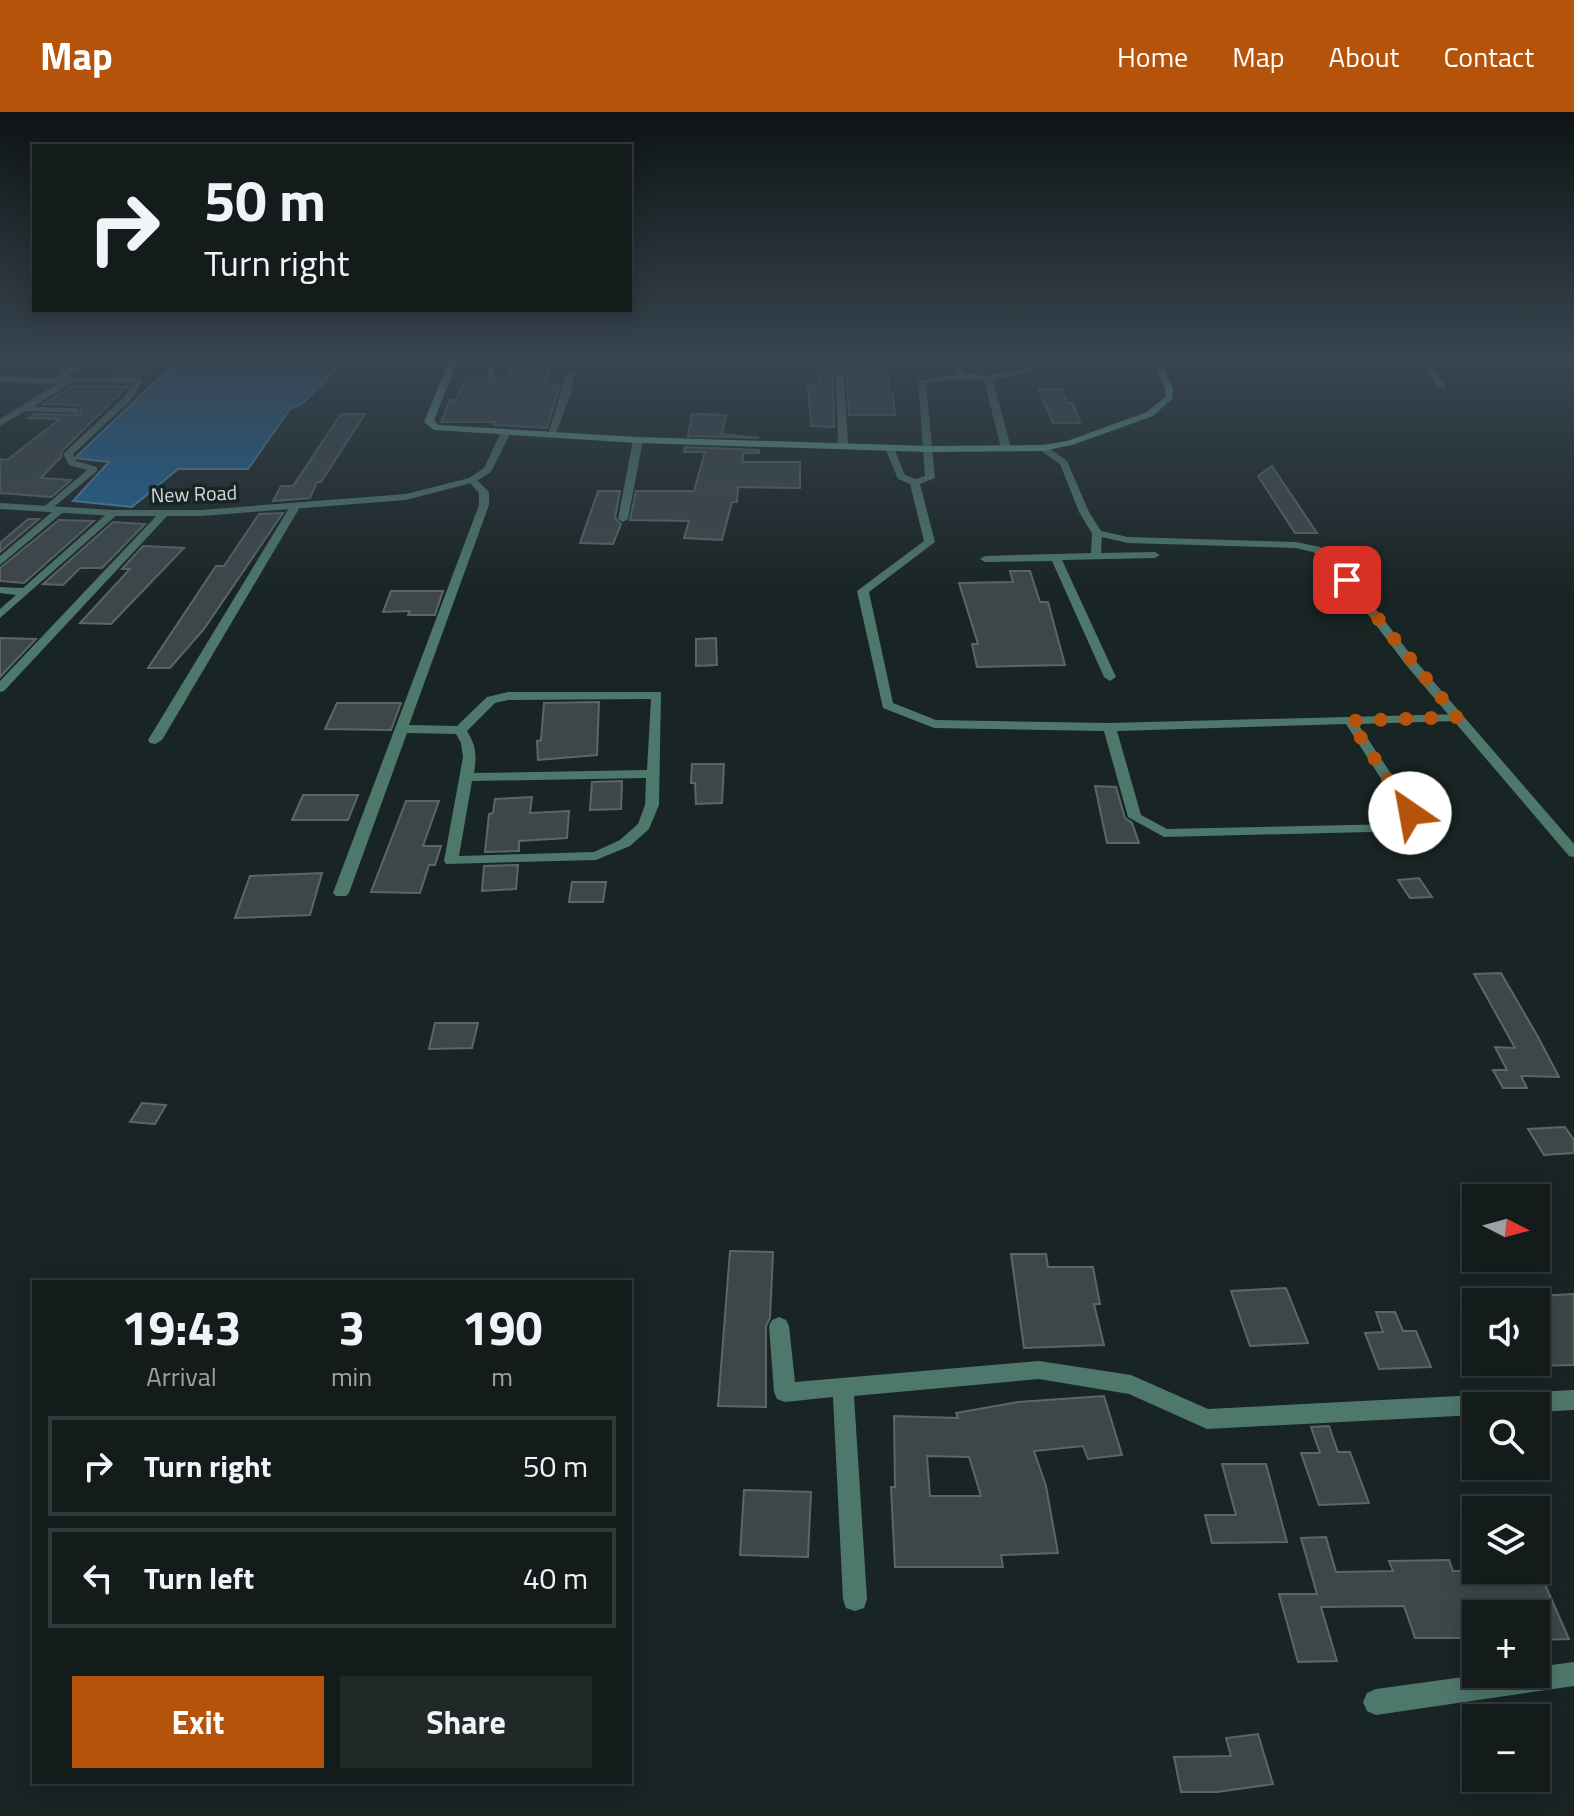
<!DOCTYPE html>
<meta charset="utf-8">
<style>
:root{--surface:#131b1b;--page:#202828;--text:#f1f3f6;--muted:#9da1a3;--line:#32393a;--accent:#b45309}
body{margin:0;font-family:"Titillium Web",sans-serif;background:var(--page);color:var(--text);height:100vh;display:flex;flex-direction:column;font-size:30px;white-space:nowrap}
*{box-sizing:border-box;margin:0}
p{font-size:26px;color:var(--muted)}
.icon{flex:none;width:44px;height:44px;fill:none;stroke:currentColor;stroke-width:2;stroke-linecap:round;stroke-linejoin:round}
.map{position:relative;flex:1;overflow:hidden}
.drawer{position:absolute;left:32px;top:1168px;width:600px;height:504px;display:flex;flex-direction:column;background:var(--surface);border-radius:0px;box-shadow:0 4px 20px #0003,0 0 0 2px var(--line)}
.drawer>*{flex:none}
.banner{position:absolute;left:32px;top:32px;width:600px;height:168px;border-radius:0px;box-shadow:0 4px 20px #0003,0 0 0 2px var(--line);background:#131b1b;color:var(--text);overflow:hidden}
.needle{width:52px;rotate:96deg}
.tools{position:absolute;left:1462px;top:1072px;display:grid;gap:16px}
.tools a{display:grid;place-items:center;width:88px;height:88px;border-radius:0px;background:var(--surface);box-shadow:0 4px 20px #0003,0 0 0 2px var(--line);font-size:40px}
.pin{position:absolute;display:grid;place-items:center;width:68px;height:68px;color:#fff;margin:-34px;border-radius:16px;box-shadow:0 4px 12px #0006}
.me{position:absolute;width:88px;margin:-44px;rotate:327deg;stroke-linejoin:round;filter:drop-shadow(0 0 6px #0008)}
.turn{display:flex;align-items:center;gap:28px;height:168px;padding:0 40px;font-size:36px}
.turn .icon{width:104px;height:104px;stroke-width:2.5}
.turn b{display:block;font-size:56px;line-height:68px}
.eta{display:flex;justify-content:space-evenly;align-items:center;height:136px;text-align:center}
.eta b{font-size:48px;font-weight:700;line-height:56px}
.button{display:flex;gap:16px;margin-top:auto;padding:16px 40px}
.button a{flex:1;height:92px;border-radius:0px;background:var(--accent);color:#fff;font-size:32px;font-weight:700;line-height:92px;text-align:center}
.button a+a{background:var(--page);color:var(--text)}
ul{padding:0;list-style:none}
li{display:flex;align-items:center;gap:24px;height:100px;margin:0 16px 12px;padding:0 24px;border:4px solid var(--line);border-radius:0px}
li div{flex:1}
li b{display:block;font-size:30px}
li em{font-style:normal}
header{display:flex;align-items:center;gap:48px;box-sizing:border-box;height:112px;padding:0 40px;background:var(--accent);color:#fff}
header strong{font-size:38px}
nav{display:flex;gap:44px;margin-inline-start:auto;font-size:28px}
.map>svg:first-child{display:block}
</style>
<header>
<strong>Map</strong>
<nav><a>Home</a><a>Map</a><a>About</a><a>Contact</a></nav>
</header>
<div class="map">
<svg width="1574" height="1704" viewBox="0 0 1574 1704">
<rect width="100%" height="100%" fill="#192424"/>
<path fill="#1f669c" stroke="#5588ae" stroke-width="2" d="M179,247H346L302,292L290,297L248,357H178L132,395L73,389L109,350L75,346Z"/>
<g fill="#3d474a" stroke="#5b666a" stroke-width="2" fill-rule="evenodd">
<path d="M131,247H159L141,264L114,263Z"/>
<path d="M530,247H552L546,273H560L547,316L494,313L495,310H441L450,288H456L466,265H485L493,272L497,265H509L513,253L529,252Z"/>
<path d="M817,252L888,253V282H893L895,303H849L847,264L840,258L833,264L834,315L811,314L808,273H819Z"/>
<path d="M73,274H128L61,340V345L41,366L71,368L55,382L51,385L0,381V347L7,348L60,307L29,306L34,302L81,303V295L77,293L43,292Z"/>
<path d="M1038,277H1061L1068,291H1073L1080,311H1053Z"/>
<path d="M341,302H365L321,370H317L310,386L273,389L281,374H293Z"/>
<path d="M692,302L726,303L722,322L759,326L688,324Z"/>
<path d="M685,335L759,338V341H744L742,350H800V376L738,375L737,390H732L722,428L684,426L689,409L630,408L636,379H694L705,340H684Z"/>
<path d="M1272,354L1317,421H1295L1258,364Z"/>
<path d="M598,379H620L615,406L621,412L613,432L580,431Z"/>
<path d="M283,401L204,517L170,556H148L216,454H224L259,402Z"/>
<path d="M28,407H39L0,440V431Z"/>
<path d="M59,408L94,409L24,471L0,469V456Z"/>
<path d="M113,410L145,412L102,456H80L63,473L43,472Z"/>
<path d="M143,434L184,436L111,512L80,511L130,457H122Z"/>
<path d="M1010,459H1030L1040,490H1048L1065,553L977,555L972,532H978L959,471L1013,470Z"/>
<path d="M391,479H443L435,503H408L410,499L383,500Z"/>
<path d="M0,526L36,527L0,565Z"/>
<path d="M716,526L717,553L696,554V527Z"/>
<path d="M599,590L597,643L538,648L537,629L541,628L544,591Z"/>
<path d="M337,591H401L391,618L325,617Z"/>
<path d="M692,652H724L722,691L696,692L695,671H691Z"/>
<path d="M622,669L621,697L590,698L592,670Z"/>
<path d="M1095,674L1116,675L1125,706L1132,711L1139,731H1107Z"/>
<path d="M303,683H358L348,708H292Z"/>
<path d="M532,685L530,701L569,699L567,726L519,729V739L485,740L489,702L493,701L495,687Z"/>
<path d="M406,689H439L423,734H441L435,753H429L420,781L371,780Z"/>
<path d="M518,753L516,777L482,779L484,754Z"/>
<path d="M322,761L310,803L235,806L250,764Z"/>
<path d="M1419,766L1432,785L1410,786L1398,768Z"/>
<path d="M572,770H606L603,790H569Z"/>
<path d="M1501,861L1538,925L1559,965L1521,964L1527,976H1503L1493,958H1507L1495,935L1515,936L1474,862Z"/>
<path d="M435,911H478L472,936L429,937Z"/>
<path d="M142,991L166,993L155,1012L130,1010Z"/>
<path d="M1565,1015L1574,1028V1041L1544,1043L1528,1017Z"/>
<path d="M730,1139L773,1140L770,1206L766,1214V1295L718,1294Z"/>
<path d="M1011,1142H1046L1048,1155H1093L1100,1192H1094L1104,1233L1024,1236Z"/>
<path d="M1286,1176L1308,1231L1250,1234L1231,1179Z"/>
<path d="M1574,1182V1253L1536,1254V1184Z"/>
<path d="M1376,1200H1395L1403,1219H1416L1431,1255L1379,1257L1365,1221L1383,1220Z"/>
<path d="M1104,1284L1122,1343L1088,1347L1083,1334L1034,1339L1046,1374L1058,1441L1001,1443L1003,1455H895L891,1375H895L894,1304L958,1306L956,1301L1018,1290ZM927,1344L969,1345L981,1384H930Z"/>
<path d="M1329,1314L1338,1340H1350L1369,1391L1319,1393L1301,1341H1320L1311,1315Z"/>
<path d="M1222,1352H1266L1287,1430L1212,1431L1205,1403H1236Z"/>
<path d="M744,1378L811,1380L808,1445L740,1443Z"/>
<path d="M1326,1425L1336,1460L1393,1459L1389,1449L1449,1448L1453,1459L1536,1458V1452L1569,1527L1536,1528V1502H1476V1526H1415L1404,1494L1321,1495L1337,1549L1298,1550L1279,1482H1317L1301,1426Z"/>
<path d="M1258,1622L1273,1672L1217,1680H1181L1174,1645L1231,1644L1226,1626Z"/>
</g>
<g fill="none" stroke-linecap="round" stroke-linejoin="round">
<path fill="#4f786d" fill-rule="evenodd" d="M488,247H494V267L491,269L488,267Z"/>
<g fill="#4f786d" fill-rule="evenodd">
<path d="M81,247H90L68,265L139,266L143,269L131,288L73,342L76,349L97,355V359L49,399L45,398V394L87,358L69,353L63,342L125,284L133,271L73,270L33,295L76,296L79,297V301L25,299L0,314V307L57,272L0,270V264L54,267Z"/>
<path d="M955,247H963L964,262L988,263L1024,258L1022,247H1030L1033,260L993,268L1011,336L1006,339L1001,336L984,268L960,267L926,271L935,366L920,372L935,430L869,480L893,591L936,608L1109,611L1462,602V608L1457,609L1358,612L1417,701L1408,719L1164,725L1128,705L1104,619L934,616L883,596L857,479L924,429L910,372L898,367L885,336L893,334L905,363L916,367L925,364L918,269L956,262ZM1346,612L1403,701L1398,712L1167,717L1141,703L1117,619Z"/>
<path d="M1418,247H1426L1446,274L1445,276H1439Z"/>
<path d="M567,260L574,262L571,281L555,324L547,326Z"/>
<path d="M840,261L844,264L848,334L843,337L838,334L836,264Z"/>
<path d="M638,325L643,328L628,407L623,410L618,407L633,328Z"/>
<path d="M469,366H475L489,380V393L409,613L457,614L487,585L508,580H661L659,693L649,717L630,734L596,748L446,752L444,749L463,645L461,631L456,622L407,621L349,781L346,784H336L333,781L479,393V381L469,370ZM651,587L647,658L474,661C477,644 476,633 467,619L495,591L508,588ZM646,666L645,693L638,712L620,728L594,740L459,744L472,669Z"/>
<path d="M291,393L300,395L162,628L155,632L150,631L148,628Z"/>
<path d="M58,395L67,397L0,453V444Z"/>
<path d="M110,399L119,401L0,506V497L16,483L0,481V475L23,476Z"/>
<path d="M160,400L169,402L4,579L0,580V569Z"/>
<path d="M1097,418L1102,421L1101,441L1155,440L1160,443L1155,446L1062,448L1116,565L1110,569L1104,565L1052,449L985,450L980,447L985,444L1091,441L1092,421Z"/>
<path d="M779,1205L786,1208L789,1214L795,1270L1039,1249L1131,1263L1208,1297L1574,1278V1298L1536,1300V1294H1476V1303L1207,1317L1129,1282L1039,1267L854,1284L867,1487L864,1496L855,1499L846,1496L843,1487L833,1285L785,1290L777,1287L774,1280L769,1214L772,1208Z"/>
<path d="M1574,1550V1574L1376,1603L1367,1599L1363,1590L1367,1581L1376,1577L1485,1562H1536V1555Z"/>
</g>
<g fill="#4f786d" fill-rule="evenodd">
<path d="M505,319L510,322L491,360L475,370L406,388L201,404H114L0,397V391L114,398H201L406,382L469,366L484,356L500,322Z"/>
<path d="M1040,334H1046L1067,349L1089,400L1101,419L1128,425L1296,430L1320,435L1336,445L1414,547L1574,732V745L1569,744L1406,553L1328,449L1313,440L1296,436L1128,431L1093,423L1079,400L1060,352L1040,338Z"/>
</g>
<path fill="#67ab98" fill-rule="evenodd" d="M450,247H458L434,309L439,313L638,325L930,334L1043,333L1067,329L1147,300L1165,285V276L1151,247H1159L1173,276V286L1153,304L1072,333L1043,339L930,340L638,331L434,318L424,310Z"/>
</g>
<linearGradient id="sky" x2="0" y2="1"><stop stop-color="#0e1414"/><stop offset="0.51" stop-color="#384550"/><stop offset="1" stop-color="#384550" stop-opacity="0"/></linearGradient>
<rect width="1574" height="486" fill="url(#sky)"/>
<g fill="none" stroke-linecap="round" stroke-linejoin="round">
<path stroke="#b45309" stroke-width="14" stroke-dasharray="0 25.2" d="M1347,468L1457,605L1350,609L1410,701"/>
</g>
<g text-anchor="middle" stroke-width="7" stroke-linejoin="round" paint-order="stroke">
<g font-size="20" fill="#d3d9d9" stroke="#192424">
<text transform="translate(194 382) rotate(-2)" y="7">New Road</text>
</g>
</g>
</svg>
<div class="tools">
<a><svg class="needle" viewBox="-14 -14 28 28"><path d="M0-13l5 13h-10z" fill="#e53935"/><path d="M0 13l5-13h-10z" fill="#9da1a3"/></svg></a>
<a><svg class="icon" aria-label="sound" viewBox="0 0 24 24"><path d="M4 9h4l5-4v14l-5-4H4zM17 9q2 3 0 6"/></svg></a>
<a><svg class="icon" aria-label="search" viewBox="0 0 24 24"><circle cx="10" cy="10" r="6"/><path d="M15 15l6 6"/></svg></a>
<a><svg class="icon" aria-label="layers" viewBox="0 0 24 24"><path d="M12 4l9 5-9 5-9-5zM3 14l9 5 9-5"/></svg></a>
<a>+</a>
<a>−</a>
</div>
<div class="pin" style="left:1347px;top:468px;background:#d93025"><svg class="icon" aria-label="arrive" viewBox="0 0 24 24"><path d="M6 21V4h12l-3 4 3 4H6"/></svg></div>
<svg class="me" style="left:1410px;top:701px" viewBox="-20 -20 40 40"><circle r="19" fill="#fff"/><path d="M0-13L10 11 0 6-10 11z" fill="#b45309"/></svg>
<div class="banner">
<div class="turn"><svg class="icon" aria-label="right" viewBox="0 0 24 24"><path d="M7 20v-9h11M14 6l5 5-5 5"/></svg><div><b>50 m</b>Turn right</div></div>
</div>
<section class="drawer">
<div class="eta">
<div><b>19:43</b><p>Arrival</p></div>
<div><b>3</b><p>min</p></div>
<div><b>190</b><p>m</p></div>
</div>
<ul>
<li><svg class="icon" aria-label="right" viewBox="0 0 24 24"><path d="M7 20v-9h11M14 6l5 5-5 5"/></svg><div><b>Turn right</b></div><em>50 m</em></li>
<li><svg class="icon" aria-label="left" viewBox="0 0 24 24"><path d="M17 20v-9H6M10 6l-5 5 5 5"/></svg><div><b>Turn left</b></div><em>40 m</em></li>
</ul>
<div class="button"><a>Exit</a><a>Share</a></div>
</section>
</div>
